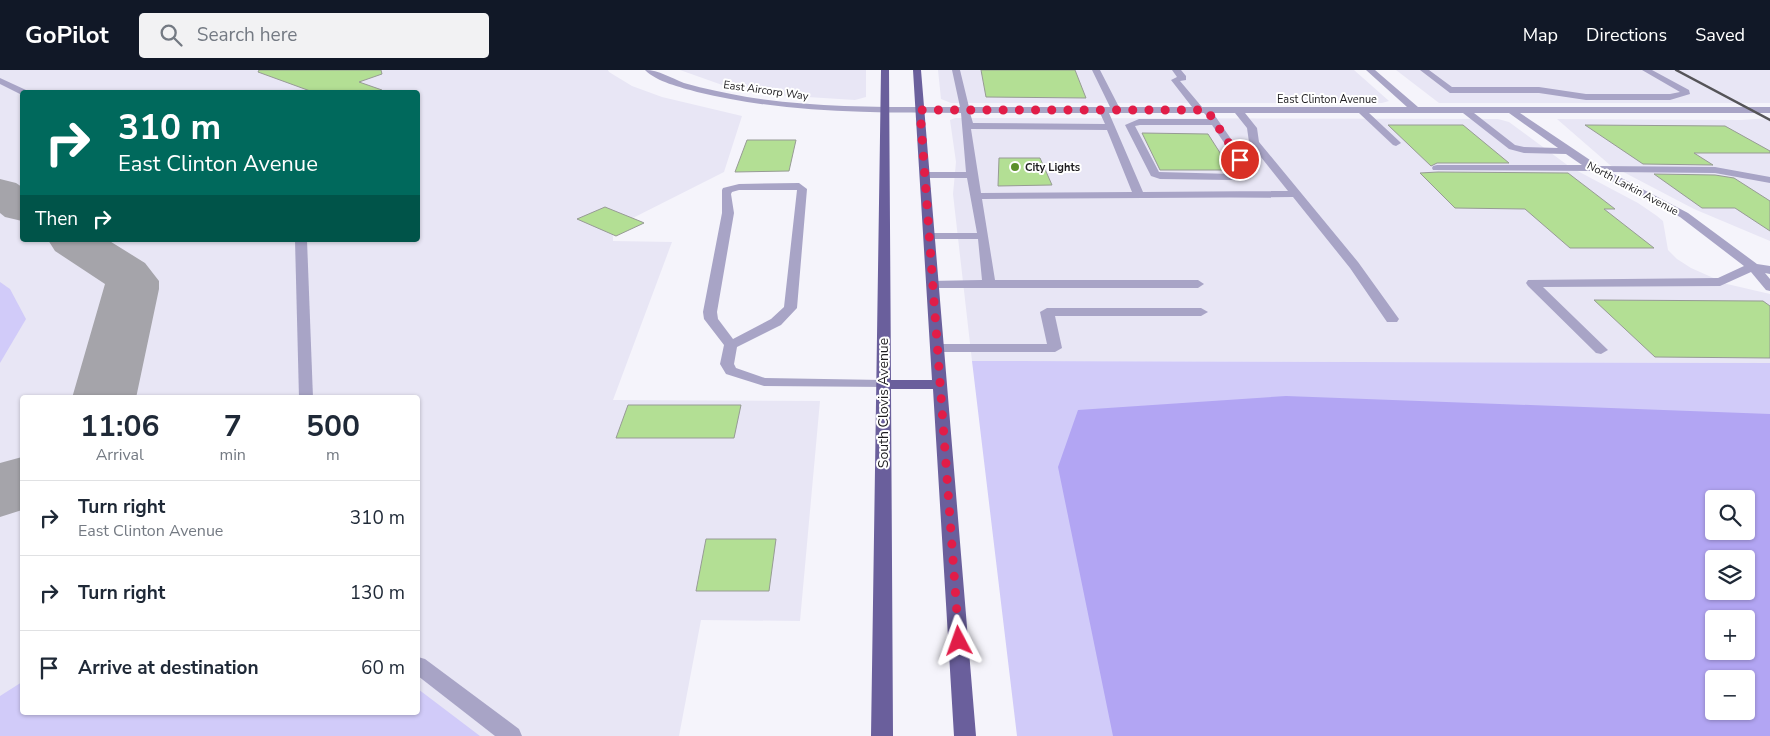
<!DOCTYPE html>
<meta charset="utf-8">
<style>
:root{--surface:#fff;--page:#f2f2f3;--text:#1f2937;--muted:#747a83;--line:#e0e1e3;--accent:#111827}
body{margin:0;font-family:"Nunito Sans",sans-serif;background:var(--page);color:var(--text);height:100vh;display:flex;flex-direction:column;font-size:19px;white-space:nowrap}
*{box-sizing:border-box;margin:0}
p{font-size:16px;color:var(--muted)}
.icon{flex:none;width:28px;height:28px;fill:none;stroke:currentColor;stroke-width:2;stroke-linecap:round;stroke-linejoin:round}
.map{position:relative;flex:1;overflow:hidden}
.sheet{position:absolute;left:20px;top:325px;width:400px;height:320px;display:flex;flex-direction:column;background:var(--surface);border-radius:5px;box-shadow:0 1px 4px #0004}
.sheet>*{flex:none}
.guide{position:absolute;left:20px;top:20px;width:400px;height:152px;border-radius:5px;box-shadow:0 1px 4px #0004;background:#00695c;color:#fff;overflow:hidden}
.fabs{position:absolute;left:1705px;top:420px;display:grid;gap:10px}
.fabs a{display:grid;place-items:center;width:50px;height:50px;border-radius:5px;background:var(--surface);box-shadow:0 1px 4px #0004;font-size:25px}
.pin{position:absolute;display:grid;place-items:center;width:42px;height:42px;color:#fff;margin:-21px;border:2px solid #fff;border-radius:50%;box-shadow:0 1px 5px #0007}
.me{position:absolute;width:55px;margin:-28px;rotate:356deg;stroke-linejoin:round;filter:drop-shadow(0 0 4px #0008)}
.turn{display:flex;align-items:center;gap:18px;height:105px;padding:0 15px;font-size:22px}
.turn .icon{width:65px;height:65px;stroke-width:2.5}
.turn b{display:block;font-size:35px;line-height:42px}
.then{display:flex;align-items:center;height:48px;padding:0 15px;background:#0003;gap:10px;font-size:19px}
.eta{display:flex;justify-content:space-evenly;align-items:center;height:85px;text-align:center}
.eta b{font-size:30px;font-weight:700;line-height:35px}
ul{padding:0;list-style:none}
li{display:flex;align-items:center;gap:15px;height:75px;padding:0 15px;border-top:1px solid var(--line)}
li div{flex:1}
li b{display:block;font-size:19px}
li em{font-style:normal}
header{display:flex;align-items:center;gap:30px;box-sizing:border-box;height:70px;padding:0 25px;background:var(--accent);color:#fff}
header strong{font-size:24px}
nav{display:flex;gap:28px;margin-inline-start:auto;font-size:18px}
.search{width:350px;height:45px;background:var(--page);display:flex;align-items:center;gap:12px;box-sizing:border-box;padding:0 18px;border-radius:5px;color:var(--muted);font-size:19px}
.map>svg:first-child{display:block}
</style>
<header>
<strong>GoPilot</strong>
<div class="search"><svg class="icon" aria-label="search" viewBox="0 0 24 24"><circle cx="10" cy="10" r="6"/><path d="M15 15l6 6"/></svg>Search here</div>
<nav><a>Map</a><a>Directions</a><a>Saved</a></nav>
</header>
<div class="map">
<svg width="1770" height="666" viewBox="0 0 1770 666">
<rect width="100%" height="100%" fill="#f5f4fb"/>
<g fill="#e8e6f5" fill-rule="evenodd">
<path d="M0,0H608L609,2L632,16L662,27L742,46L724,102L613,158V171L672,172L613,330L820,331L800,551L701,550L679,666H0ZM22,22H418V170H22ZM22,328H418V642H22Z"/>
<path d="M680,0H866V27L855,30L776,25L725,16Z"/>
<path d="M938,0H1354L1389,31L1382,33H951L941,29Z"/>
<path d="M1396,0H1770V33H1439Z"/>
<path d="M955,48L1498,49L1509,52L1570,97L1638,133L1657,146L1663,151L1668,180L1677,189L1691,198L1727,214L1770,224V293L972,291L953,124L956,92L950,50Z"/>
<path d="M1770,48V171L1694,139L1610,95L1557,49L1741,50Z"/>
</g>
<g fill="#d1cbf9" fill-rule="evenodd">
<path d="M0,212L10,219L26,249L0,293Z"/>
<path d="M972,291L1770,293V666H1017ZM1714,429H1746V461H1714ZM1714,489H1746V521H1714ZM1714,549H1746V581H1714ZM1714,609H1746V641H1714Z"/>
<path d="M22,612V642H418V619L480,666H0V626Z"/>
</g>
<path fill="#b2a5f3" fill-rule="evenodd" d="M1286,326L1770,344V666H1113L1058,397L1078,340ZM1714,429H1746V461H1714ZM1714,489H1746V521H1714ZM1714,549H1746V581H1714ZM1714,609H1746V641H1714Z"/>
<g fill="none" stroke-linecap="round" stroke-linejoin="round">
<g fill="#a5a4aa" fill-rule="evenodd">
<path d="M0,109L16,113L22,117V151L5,147L0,143Z"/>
<path d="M48,170H108L145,193L159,211V219L136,328H72L105,214L55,181Z"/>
<path d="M22,387V440L0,447V393Z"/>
</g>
</g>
<g fill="#b3df94" stroke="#979b95">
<path d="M259,0H381L382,4L359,12L382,20V22H313L258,2Z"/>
<path d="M981,0H1075L1086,28L986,27Z"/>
<path d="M1388,55H1463L1509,93H1437L1431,96Z"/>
<path d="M1585,55L1725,56L1770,81V83H1694L1713,95L1643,94Z"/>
<path d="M1142,63L1208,64L1231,100H1160Z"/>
<path d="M747,70H796L789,101L735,102Z"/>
<path d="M999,88H1040L1052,115L998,116Z"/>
<path d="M1438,102L1568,103L1615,139H1604L1654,178H1570L1525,139L1455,138L1420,103Z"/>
<path d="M1654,104L1715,105L1734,108L1770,131V161L1735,138H1702Z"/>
<path d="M605,137L642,152L644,153L616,166L577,149Z"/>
<path d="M1594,230L1763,231L1770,236V288L1655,287Z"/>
<path d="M628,335H741L734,368H616Z"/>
<path d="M706,469H776L769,521H696Z"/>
</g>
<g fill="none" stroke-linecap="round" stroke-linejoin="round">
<g fill="#a8a4c6" fill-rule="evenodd">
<path d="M645,0C659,0 671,8 684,13C705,19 726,23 747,27C817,38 889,37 960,37L952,0H960L969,37H1110L1092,0H1100L1119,37H1192L1171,10L1177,7L1172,0H1181L1186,6V10L1180,11L1202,37H1407L1366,0H1375L1418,37H1770V43H1520L1599,96L1715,97L1770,107V113L1715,103L1610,102L1688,143L1757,194L1770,196V204L1765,203L1770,209V221L1766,220L1751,202L1720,216L1543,217L1608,280L1601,284L1596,283L1528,216L1526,213L1528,210L1718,208L1744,196L1680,147L1592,101L1433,100L1432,98L1433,96L1437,95H1582L1566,84L1524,83L1509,79L1463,43H1369L1399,71L1401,73L1396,76L1393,75L1359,43H1245L1257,58L1259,72L1358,192L1399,249L1397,252H1387L1350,198L1293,127L982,129L995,210H1198L1204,214L1198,218H933L929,217L927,214L929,211L982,210L978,169H930L924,166L930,163H977L967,108H925L920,105L925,102H966L961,43C873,43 783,43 697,22C680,17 657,12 645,0ZM970,43H1100L1105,54L973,53ZM1109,43H1204L1209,49H1139L1125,55L1151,106L1160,109L1232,110L1253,106L1254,102L1213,43H1235L1247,58L1249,72L1288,121L1143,122ZM1474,43H1509L1558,78L1524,77L1515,75ZM1140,55H1212L1244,102L1232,104L1159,102L1135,56ZM971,59L1107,60L1132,122L981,123Z"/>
<path d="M1420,0H1429L1452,17H1539L1586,24H1670L1680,22L1642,0H1652L1689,20L1690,24L1670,30H1586L1539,23H1450Z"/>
<path d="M0,8L26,20L27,22L20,24L0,14Z"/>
<path d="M799,113L807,119L797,238L781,255L737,277L734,294L736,298L765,308L883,310L888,311L890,314L888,317L764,316L726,304L720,294L724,275L704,249L703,242L722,143V120L723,118L739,114ZM739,120H797L784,237L771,249L733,269L718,249L717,242L734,143L731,124L732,122Z"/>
<path d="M295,170H307L313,328H299Z"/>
<path d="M1047,238H1201L1208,242L1201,246H1055L1062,278L1055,282H938L931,278L938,274H1047L1040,242Z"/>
<path d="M418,587L425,589L519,659L522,666H495L418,606Z"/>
</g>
<path fill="#6a5f9c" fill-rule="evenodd" d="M881,0H889L891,310H932L913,0H921L976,666H954L933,319H891L893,666H871Z"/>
<path stroke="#555458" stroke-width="2.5" d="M1676,0L1770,50"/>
</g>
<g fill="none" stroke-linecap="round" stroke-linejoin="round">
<path stroke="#e11d48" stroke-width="9" stroke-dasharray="0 16.2" d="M959,571L920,40H1207L1240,90"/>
</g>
<circle fill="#5a902a" stroke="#fff" stroke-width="2" cx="1015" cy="97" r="5"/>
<g text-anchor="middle" stroke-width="4" stroke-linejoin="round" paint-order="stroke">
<g font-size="11" fill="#1d1c1f" stroke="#fff">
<text transform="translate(766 20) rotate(8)" y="4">East Aircorp Way</text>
<text x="1327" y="33">East Clinton Avenue</text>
<text transform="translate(1633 118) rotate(28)" y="4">North Larkin Avenue</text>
</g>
<g font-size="11" font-weight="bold" fill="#1d1c1f" stroke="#fff" text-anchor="start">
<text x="1025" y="101">City Lights</text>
</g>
<g font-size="14" fill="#1d1c1f" stroke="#fff">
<text transform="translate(883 333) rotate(-90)" y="5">South Clovis Avenue</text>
</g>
</g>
</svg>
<div class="fabs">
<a><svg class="icon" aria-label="search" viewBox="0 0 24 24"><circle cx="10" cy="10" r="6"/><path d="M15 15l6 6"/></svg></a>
<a><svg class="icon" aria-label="layers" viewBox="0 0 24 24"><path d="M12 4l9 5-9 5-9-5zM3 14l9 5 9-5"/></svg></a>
<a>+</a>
<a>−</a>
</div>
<div class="pin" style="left:1240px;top:90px;background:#d93025"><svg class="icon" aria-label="arrive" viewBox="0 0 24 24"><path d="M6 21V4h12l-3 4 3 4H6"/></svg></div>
<svg class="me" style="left:959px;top:571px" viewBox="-20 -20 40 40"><path d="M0-17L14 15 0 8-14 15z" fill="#e11d48" stroke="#fff" stroke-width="4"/></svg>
<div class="guide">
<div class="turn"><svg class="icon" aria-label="right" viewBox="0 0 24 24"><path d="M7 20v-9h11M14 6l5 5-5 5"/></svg><div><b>310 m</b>East Clinton Avenue</div></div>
<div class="then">Then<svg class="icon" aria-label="right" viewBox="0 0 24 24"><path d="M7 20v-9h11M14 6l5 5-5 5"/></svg></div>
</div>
<section class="sheet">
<div class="eta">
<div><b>11:06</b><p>Arrival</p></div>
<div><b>7</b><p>min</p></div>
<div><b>500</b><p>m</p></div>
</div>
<ul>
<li><svg class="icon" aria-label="right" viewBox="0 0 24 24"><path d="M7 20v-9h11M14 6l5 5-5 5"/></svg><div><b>Turn right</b><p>East Clinton Avenue</p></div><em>310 m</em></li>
<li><svg class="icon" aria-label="right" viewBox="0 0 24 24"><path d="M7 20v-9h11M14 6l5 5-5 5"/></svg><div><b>Turn right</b></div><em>130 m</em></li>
<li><svg class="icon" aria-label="arrive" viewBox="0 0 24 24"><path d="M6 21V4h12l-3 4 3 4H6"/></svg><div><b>Arrive at destination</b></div><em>60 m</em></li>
</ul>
</section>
</div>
